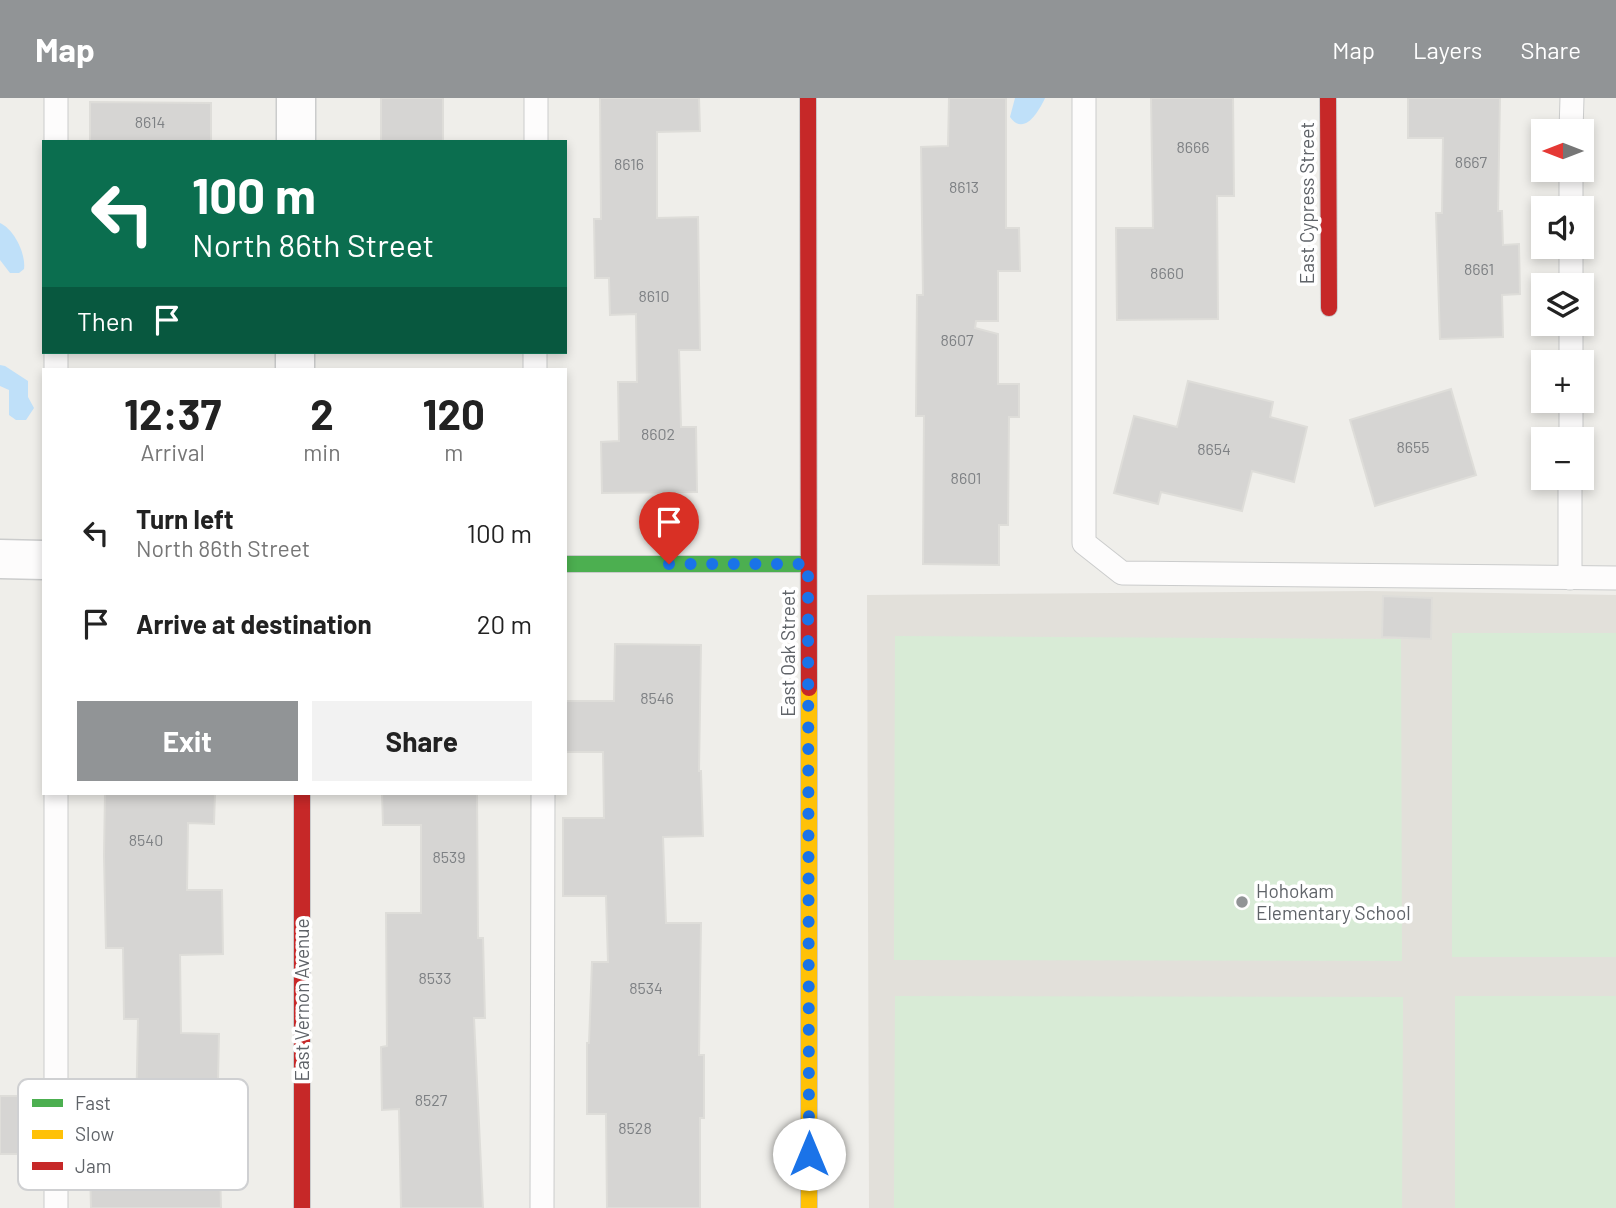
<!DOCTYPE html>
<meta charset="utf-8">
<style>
:root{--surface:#fff;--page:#f2f2f2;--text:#222;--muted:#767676;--accent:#919496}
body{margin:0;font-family:Barlow,sans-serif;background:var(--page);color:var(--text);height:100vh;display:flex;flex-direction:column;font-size:26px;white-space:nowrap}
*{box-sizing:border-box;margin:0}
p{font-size:23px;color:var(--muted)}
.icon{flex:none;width:38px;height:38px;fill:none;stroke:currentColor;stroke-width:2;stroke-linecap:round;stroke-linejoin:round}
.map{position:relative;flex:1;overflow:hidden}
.sheet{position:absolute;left:42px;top:270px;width:525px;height:427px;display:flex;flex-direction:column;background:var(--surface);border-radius:0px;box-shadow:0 4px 10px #0003}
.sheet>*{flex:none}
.banner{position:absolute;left:42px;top:42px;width:525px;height:214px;border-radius:0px;box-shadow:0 4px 10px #0003;background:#0b6e4f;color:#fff;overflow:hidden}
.needle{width:46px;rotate:270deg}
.tools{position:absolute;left:1531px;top:21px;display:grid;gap:14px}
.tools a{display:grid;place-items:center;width:63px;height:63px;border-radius:0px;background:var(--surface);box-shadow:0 4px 10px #0003;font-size:35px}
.pin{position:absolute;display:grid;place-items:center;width:60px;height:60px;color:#fff;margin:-72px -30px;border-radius:50% 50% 50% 0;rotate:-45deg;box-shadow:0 0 7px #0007}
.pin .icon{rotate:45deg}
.me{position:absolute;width:77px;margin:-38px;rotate:0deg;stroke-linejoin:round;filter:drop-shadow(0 0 5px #0008)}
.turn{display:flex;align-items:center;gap:24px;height:147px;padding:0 35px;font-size:32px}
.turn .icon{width:91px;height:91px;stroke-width:2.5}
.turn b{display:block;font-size:49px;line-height:60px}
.then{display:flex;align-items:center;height:66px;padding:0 35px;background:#0003;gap:14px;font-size:26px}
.eta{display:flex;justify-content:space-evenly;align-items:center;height:119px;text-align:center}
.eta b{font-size:42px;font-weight:700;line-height:49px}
.cta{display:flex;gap:14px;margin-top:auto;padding:14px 35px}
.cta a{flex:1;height:80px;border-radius:0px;background:var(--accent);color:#fff;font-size:28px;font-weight:700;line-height:80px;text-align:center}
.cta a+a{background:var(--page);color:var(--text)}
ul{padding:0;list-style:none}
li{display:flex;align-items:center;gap:21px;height:91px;padding:0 35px}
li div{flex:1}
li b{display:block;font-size:26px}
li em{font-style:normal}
header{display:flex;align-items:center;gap:42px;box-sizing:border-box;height:98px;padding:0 35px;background:var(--accent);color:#fff}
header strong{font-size:33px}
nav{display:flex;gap:38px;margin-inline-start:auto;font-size:24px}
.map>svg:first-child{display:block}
</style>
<header>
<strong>Map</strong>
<nav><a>Map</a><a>Layers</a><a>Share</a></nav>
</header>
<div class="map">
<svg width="1616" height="1110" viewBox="0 0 1616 1110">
<rect width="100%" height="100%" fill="#efeeea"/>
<path fill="#e2e0da" d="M1368,493L1616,497V1110H869L867,497Z"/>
<g fill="#d8ebd6">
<rect x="1452" y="535" width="164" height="324"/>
<path d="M895,538L1401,541L1402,863L894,862Z"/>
<path d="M895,898L1403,899L1402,1110H894Z"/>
<rect x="1455" y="898" width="161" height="212"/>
</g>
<g fill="#bfe0f9">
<path d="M1015,0H1045C1039,13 1024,39 1010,19Z"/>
<path d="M0,125C14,131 26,156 24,171L19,175H10L0,162Z"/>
<path d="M0,267L5,268L28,283V299L34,310L26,322H16L9,317V292L0,288Z"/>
</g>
<g fill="#d6d5d3" stroke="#deddd9" stroke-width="2">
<rect x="381" y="0" width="62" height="44"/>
<path d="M600,0H699L700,33L657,34V120L698,119L700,252H679L681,329H696L697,394L602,395L601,344L619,343L618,284H637L636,216L610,217L609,180H595L594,121H601Z"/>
<path d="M949,0H1006V130H1019L1020,173H998V223H976L975,230L998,236V286H1019V319H1009L1008,427H999V467L923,466L924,318H916L917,197H923L921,49L948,48Z"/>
<path d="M1151,0H1233L1234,98H1217L1218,221L1117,222L1116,130H1153Z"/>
<path d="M1408,0H1500L1498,113H1502L1503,147L1519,146L1520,196L1502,197L1503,239L1440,241L1436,115H1442L1443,40H1408Z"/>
<path d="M90,4L211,5V44H90Z"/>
<path d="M1188,283L1273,304L1270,319L1307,329L1294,384L1252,373L1242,413L1161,394L1158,406L1114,395L1134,318L1177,329Z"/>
<path d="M1451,291L1476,377L1375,408L1350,322Z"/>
<path d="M1383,498L1432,500L1431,541L1382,539Z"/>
<path d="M615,546L701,547L699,673H701L703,738L663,739L666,825H701L699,957H704V1020H700V1110H607L606,1016H587V945H589L592,864H608L606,798H563V720H604L603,654H565V603H614Z"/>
<path d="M105,695H215L214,726L188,725L187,792H222L223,856L180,857L181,935L219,936L216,1070H220L221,1110H91L90,1072L135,1071L138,921H124L123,850H106L104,758Z"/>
<path d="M382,695H477L478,840H483L485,920H474L483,1110H401L399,1011L382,1012L381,949L387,948L386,815H421V727H383Z"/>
<rect x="0" y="998" width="37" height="58"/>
</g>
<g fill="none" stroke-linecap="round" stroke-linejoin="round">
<g stroke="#cbcccc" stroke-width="25">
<g id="lane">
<path d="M56,0V44"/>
<path d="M1084,0V445L1122,475L1616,480"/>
<path d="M1571,33L1572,0"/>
<path d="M536,44V0"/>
<path d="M1571,110V72"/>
<path d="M1571,187V149"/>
<path d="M56,254V271"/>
<path d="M1571,264V226"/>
<path d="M535,271V254"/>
<path d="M1571,341V303"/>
<path d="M1570,480V380"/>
<path d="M56,695V1110"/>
<path d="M542,1110L543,695"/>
</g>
</g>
<g stroke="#cbcccc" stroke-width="41">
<g id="street">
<path d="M296,44V0"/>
<path d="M295,271V254"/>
<path d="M0,461L44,462"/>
</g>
</g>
<g stroke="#cacacb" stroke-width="18">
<path id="fast" d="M565,466H808"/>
</g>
<g stroke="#cacacb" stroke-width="18">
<path id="slow" d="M809,590V1110"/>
</g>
<g stroke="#cacacb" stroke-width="18">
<g id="jam">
<path d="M808,0L809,590"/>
<path d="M1328,0L1329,210"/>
<path d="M302,695V1110"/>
</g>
</g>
<use href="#lane" stroke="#fdfcfc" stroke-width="23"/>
<use href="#street" stroke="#fdfcfc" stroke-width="38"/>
<use href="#fast" stroke="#4caf50" stroke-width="16"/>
<use href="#slow" stroke="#ffc107" stroke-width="16"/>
<use href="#jam" stroke="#c62828" stroke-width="16"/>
</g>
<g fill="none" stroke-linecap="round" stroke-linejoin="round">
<path stroke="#1a73e8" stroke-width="12" stroke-dasharray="0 21.6" d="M669,466H808L809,1056"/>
</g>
<circle fill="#919496" stroke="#fff" stroke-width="2.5" cx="1242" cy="804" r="7"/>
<g text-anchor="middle" stroke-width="7" stroke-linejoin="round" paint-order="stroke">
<g font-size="16" fill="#7e8184">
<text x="150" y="30">8614</text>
<text x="1193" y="55">8666</text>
<text x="1471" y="70">8667</text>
<text x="629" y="72">8616</text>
<text x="964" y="95">8613</text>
<text x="1479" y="177">8661</text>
<text x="1167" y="181">8660</text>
<text x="654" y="204">8610</text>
<text x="957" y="248">8607</text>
<text x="658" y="342">8602</text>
<text x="1413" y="355">8655</text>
<text x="1214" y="357">8654</text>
<text x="966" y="386">8601</text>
<text x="657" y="606">8546</text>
<text x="146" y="748">8540</text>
<text x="449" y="765">8539</text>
<text x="435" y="886">8533</text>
<text x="646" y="896">8534</text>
<text x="431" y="1008">8527</text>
<text x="635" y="1036">8528</text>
</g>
<g font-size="19" fill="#5f6368" stroke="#fff">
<text transform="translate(1307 105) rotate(-90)" y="7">East Cypress Street</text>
<text transform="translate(788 555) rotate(-90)" y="7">East Oak Street</text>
<text transform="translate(302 902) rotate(-90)" y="7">East Vernon Avenue</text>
</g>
<g font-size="19" fill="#5f6368" stroke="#fff" text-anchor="start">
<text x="1256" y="800">Hohokam<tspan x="1256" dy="22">Elementary School</tspan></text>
</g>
</g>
<rect x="18" y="981" width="230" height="111" rx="10" fill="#fff" stroke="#cfd0d2" stroke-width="2"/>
<rect x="32" y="1001" width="31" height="8" fill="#4caf50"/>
<rect x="32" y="1032" width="31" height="9" fill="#ffc107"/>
<rect x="32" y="1064" width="31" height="8" fill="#c62828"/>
<g font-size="19" fill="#5f6368">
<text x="75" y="1012">Fast</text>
<text x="75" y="1043">Slow</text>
<text x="75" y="1075">Jam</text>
</g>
</svg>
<div class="tools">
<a><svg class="needle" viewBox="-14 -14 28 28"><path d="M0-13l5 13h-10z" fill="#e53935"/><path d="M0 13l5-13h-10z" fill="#767676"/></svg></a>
<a><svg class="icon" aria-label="sound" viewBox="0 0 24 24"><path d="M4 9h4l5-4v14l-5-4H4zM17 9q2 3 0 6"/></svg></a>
<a><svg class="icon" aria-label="layers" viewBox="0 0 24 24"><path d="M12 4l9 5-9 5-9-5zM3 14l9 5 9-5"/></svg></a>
<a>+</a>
<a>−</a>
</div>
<div class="pin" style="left:669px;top:466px;background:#d93025"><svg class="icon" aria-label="arrive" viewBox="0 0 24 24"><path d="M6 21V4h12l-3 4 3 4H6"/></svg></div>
<svg class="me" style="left:809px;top:1056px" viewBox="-20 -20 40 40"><circle r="19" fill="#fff"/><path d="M0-13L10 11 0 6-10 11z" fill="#1a73e8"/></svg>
<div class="banner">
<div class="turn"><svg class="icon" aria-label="left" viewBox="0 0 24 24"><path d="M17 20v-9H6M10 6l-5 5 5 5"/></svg><div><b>100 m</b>North 86th Street</div></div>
<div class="then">Then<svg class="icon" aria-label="arrive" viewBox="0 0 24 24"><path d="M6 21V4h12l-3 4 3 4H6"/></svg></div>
</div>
<section class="sheet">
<div class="eta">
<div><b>12:37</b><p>Arrival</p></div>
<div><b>2</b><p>min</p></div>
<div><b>120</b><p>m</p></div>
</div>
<ul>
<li><svg class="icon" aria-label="left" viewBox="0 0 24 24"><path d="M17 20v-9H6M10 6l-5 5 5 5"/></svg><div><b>Turn left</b><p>North 86th Street</p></div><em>100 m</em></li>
<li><svg class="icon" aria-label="arrive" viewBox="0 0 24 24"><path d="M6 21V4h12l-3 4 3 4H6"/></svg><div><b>Arrive at destination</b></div><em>20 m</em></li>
</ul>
<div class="cta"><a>Exit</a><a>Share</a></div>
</section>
</div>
